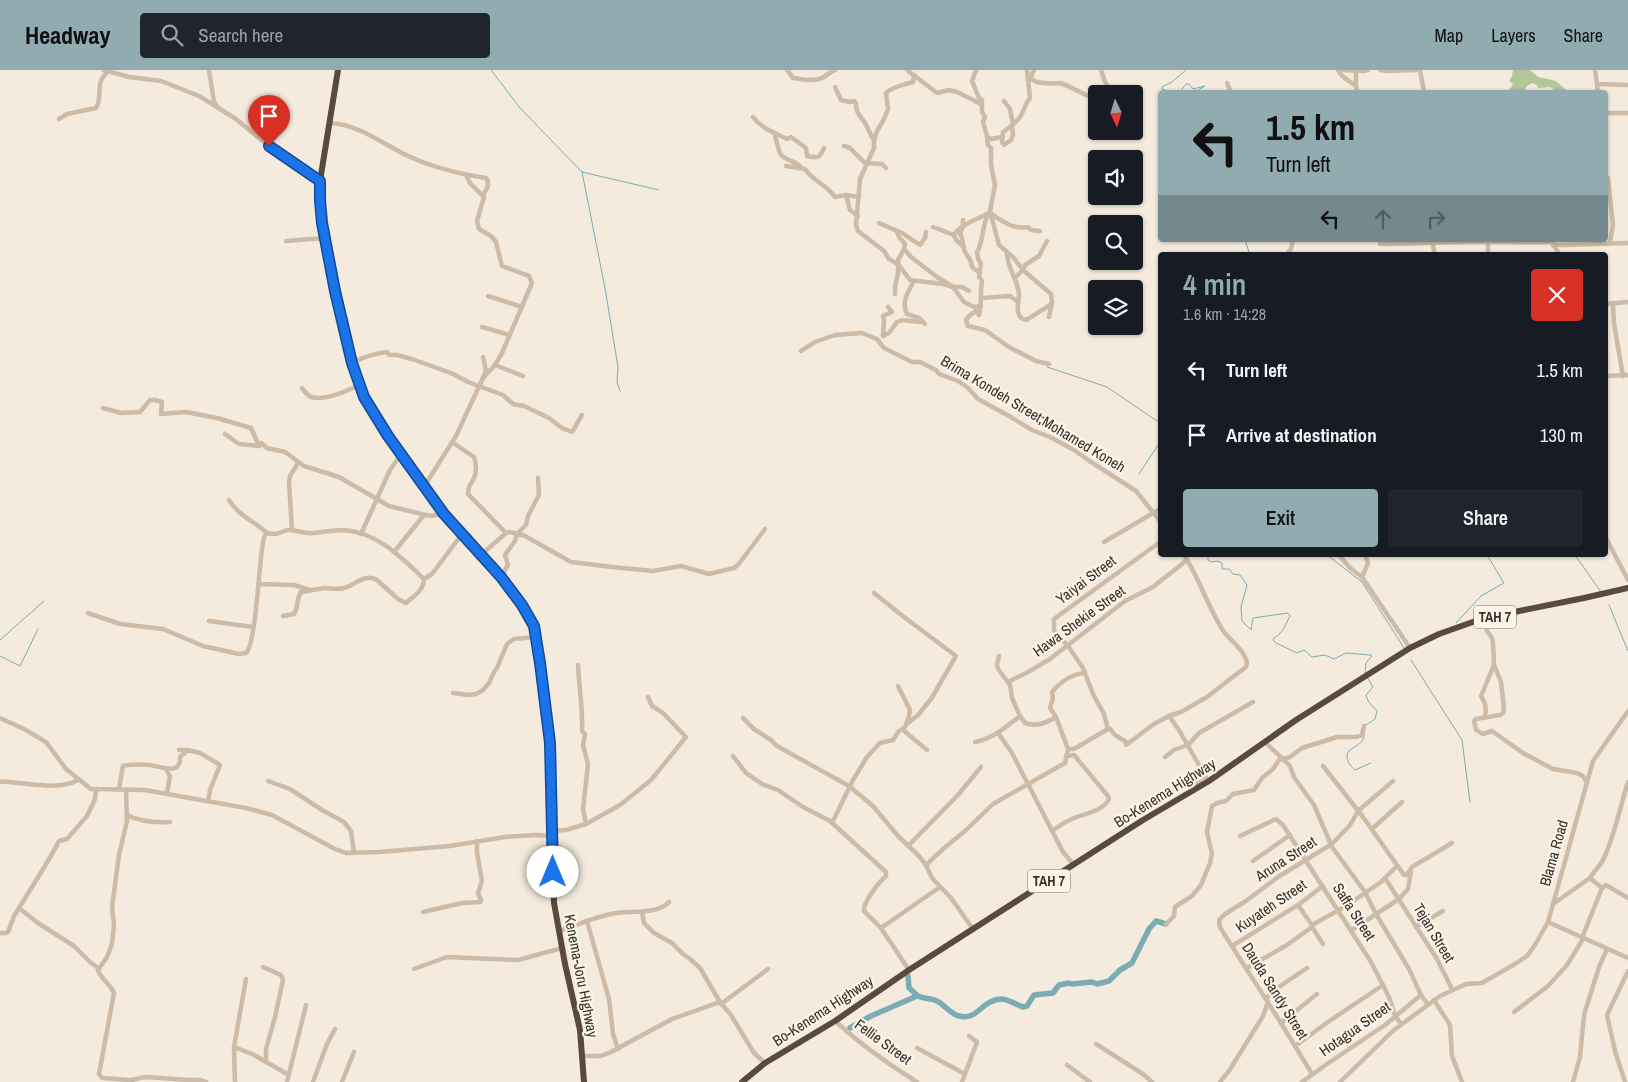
<!DOCTYPE html>
<meta charset="utf-8">
<style>
:root{--surface:#171b24;--page:#20242c;--text:#f1f3f6;--muted:#9ea1a6;--accent:#91acb1}
body{margin:0;font-family:"Archivo Narrow",sans-serif;background:var(--page);color:var(--text);height:100vh;display:flex;flex-direction:column;font-size:19px;white-space:nowrap}
*{box-sizing:border-box;margin:0}
p{font-size:16px;color:var(--muted)}
.icon{flex:none;width:28px;height:28px;fill:none;stroke:currentColor;stroke-width:2;stroke-linecap:round;stroke-linejoin:round}
.map{position:relative;flex:1;overflow:hidden}
.panel{position:absolute;left:1158px;top:182px;width:450px;height:305px;display:flex;flex-direction:column;background:var(--surface);border-radius:5px;box-shadow:0 1px 4px #0004}
.panel>*{flex:none}
.banner{position:absolute;left:1158px;top:20px;width:450px;height:152px;border-radius:5px;box-shadow:0 1px 4px #0004;background:#91acb1;color:#111;overflow:hidden}
.needle{width:32px;rotate:176deg}
.tools{position:absolute;left:1088px;top:15px;display:grid;gap:10px}
.tools a{display:grid;place-items:center;width:55px;height:55px;border-radius:5px;background:var(--surface);box-shadow:0 1px 4px #0004;font-size:25px}
.pin{position:absolute;display:grid;place-items:center;width:42px;height:42px;color:#fff;margin:-51px -21px;border-radius:50% 50% 50% 0;rotate:-45deg;box-shadow:0 0 5px #0007}
.pin .icon{rotate:45deg}
.me{position:absolute;width:55px;margin:-28px;rotate:0deg;stroke-linejoin:round;filter:drop-shadow(0 0 4px #0008)}
.turn{display:flex;align-items:center;gap:18px;height:105px;padding:0 25px;font-size:22px}
.turn .icon{width:65px;height:65px;stroke-width:2.5}
.turn b{display:block;font-size:35px;line-height:42px}
.lanes{display:flex;align-items:center;height:48px;padding:0 25px;background:#0003;justify-content:center;gap:25px;direction:ltr}
.lanes .off{opacity:.35}
.round{display:grid;place-items:center;flex:none;width:52px;height:52px;border-radius:5px;background:var(--page)}
.summary{display:flex;align-items:center;justify-content:space-between;height:85px;padding:0 25px}
h1{font-size:30px;font-weight:600;line-height:38px;color:var(--accent)}
.cta{display:flex;gap:10px;margin-top:auto;padding:10px 25px}
.cta a{flex:1;height:58px;border-radius:5px;background:var(--accent);color:#111;font-size:20px;font-weight:600;line-height:58px;text-align:center}
.cta a+a{background:var(--page);color:var(--text)}
ul{padding:0;list-style:none}
li{display:flex;align-items:center;gap:15px;height:65px;padding:0 25px}
li div{flex:1}
li b{display:block;font-size:19px}
li em{font-style:normal}
header{display:flex;align-items:center;gap:30px;box-sizing:border-box;height:70px;padding:0 25px;background:var(--accent);color:#111}
header strong{font-size:24px}
nav{display:flex;gap:28px;margin-inline-start:auto;font-size:18px}
.search{width:350px;height:45px;background:var(--page);display:flex;align-items:center;gap:12px;box-sizing:border-box;padding:0 18px;border-radius:5px;color:var(--muted);font-size:19px}
.map>svg:first-child{display:block}
</style>
<header>
<strong>Headway</strong>
<div class="search"><svg class="icon" aria-label="search" viewBox="0 0 24 24"><circle cx="10" cy="10" r="6"/><path d="M15 15l6 6"/></svg>Search here</div>
<nav><a>Map</a><a>Layers</a><a>Share</a></nav>
</header>
<div class="map">
<svg width="1628" height="1012" viewBox="0 0 1628 1012">
<rect width="100%" height="100%" fill="#f4eadd"/>
<path fill="#b4c49b" d="M1513,0H1530L1538,7L1556,11L1567,21L1558,22L1550,17L1538,18L1537,15L1532,13L1527,16L1523,22H1508L1513,14L1509,11L1512,6Z"/>
<g fill="none" stroke-linecap="round" stroke-linejoin="round">
<g stroke="#7aadb3" stroke-width="1">
<path d="M491,0L520,38L582,102L659,120"/>
<path d="M1170,22L1162,19V17L1172,12L1186,0"/>
<path d="M1180,22L1186,14H1189L1193,19L1205,16L1195,22"/>
<path d="M582,102L605,218L618,297L617,312L620,321"/>
<path d="M1232,170L1237,172L1238,170"/>
<path d="M1245,170L1250,185"/>
<path d="M1320,185L1322,183L1325,185"/>
<path d="M1047,297L1107,317L1160,353"/>
<path d="M1139,404L1160,372"/>
<path d="M1208,485V490L1211,492L1217,491L1222,493V499H1229L1233,504L1240,505L1247,515L1241,537L1242,551L1251,560L1253,548L1288,543L1290,546C1285,555 1284,562 1274,568L1273,570L1276,573L1297,583L1304,580L1312,587L1325,585L1334,589L1346,583L1370,585L1372,586L1366,593L1365,604"/>
<path d="M1327,485L1362,512L1404,578"/>
<path d="M1575,485L1601,522"/>
<path d="M1609,535L1628,581"/>
<path d="M1456,553L1481,526L1504,513L1487,485"/>
<path d="M0,570L44,531"/>
<path d="M0,586L20,596L38,559"/>
<path d="M1411,590L1462,670L1470,732"/>
<path d="M1366,655L1375,649L1377,641L1368,631L1366,625L1373,617L1367,607"/>
<path d="M1364,663C1365,674 1355,675 1348,682C1345,689 1349,695 1355,700L1371,693"/>
</g>
<g stroke="#7aadb3" stroke-width="5.5">
<path d="M908,906L909,918C912,920 915,924 918,926C924,929 931,928 937,931C945,935 950,944 959,946C978,951 981,930 1001,929C1009,929 1016,935 1023,937L1027,936L1034,925L1053,923L1059,915L1069,913L1072,914L1092,912L1097,914L1109,911L1120,900L1132,893L1149,859L1156,851L1166,854"/>
<path d="M850,958L871,946L917,926"/>
</g>
<g stroke="#cdbba7" stroke-width="4.5">
<path d="M104,0L129,7L161,11L199,26L236,49L260,69L320,111"/>
<path d="M209,0L214,32L217,36"/>
<path d="M787,0L793,8C803,9 812,12 822,8C827,6 829,2 835,0"/>
<path d="M907,0L937,23L949,20L957,22L981,34"/>
<path d="M976,0L972,11L979,28L982,30V42L985,47L983,52L987,66"/>
<path d="M1101,0L1105,12L1114,24"/>
<path d="M1338,0C1342,9 1349,10 1356,16"/>
<path d="M1341,0L1364,1L1368,0"/>
<path d="M1380,0L1387,1L1417,0"/>
<path d="M1420,0L1424,22"/>
<path d="M1595,0L1598,22"/>
<path d="M1356,1V16L1357,22"/>
<path d="M914,5L913,12C904,15 893,16 886,23L888,39L884,49L877,61L874,70V78L860,109L856,155L858,161L884,181L889,189L898,194L910,210L943,214L953,217L964,232L974,237L981,236"/>
<path d="M1029,8C1032,9 1034,11 1037,12C1040,13 1056,14 1060,13C1073,17 1083,25 1096,29"/>
<path d="M1030,9L1034,0"/>
<path d="M1227,13L1231,22"/>
<path d="M1598,14L1628,15"/>
<path d="M835,17L841,30L850,32L854,31L856,33C856,46 862,46 866,55C869,60 870,65 874,70"/>
<path d="M1004,31L1010,39L1013,54"/>
<path d="M1605,43H1628"/>
<path d="M753,47C763,60 774,62 787,69L791,67L806,78L807,86C819,88 819,89 824,78"/>
<path d="M59,49L67,44L96,38C104,25 93,13 109,1"/>
<path d="M330,53C358,54 383,74 408,86C432,97 460,104 486,108C491,114 486,120 483,125"/>
<path d="M1012,56L1013,65L1011,70L1004,75L1002,72L1003,62C1009,58 1016,53 1020,47C1024,41 1025,34 1030,28L1027,0"/>
<path d="M775,65C776,69 779,83 781,85C787,91 796,91 802,98"/>
<path d="M1002,67L991,69L987,66L988,75L991,78V94L995,115L990,141L999,175L1013,187L1023,200L1051,224L1052,232L1049,247"/>
<path d="M844,76L850,78L865,93L882,94L886,98"/>
<path d="M786,96L805,99C813,111 827,115 835,127L846,125L859,127"/>
<path d="M466,105L470,113L484,127L477,151L479,159L491,166L496,172L502,196L529,206L532,213L502,283L495,295L483,308"/>
<path d="M1608,108L1613,155L1610,173"/>
<path d="M846,125L850,140L858,146"/>
<path d="M990,143C1002,151 1013,160 1028,157L1031,160L1040,161"/>
<path d="M963,150V156L960,164C964,170 962,176 965,182C969,189 971,188 972,197L980,203"/>
<path d="M879,153L902,163L920,175L925,168L926,162"/>
<path d="M933,157L954,165C961,154 976,150 987,144"/>
<path d="M897,162L899,167L905,174L904,179L911,187L937,207L953,217H962L969,221"/>
<path d="M954,165L956,170L964,177"/>
<path d="M286,171L324,168"/>
<path d="M1432,171L1435,185"/>
<path d="M1488,172V185"/>
<path d="M1554,173L1553,175L1558,182L1557,185"/>
<path d="M1380,174C1410,174 1439,172 1469,172C1497,171 1524,173 1551,172L1555,170"/>
<path d="M1553,175H1565L1628,173"/>
<path d="M1007,182C1006,196 1018,210 1019,224C1019,234 1015,239 1021,248L1026,250L1052,234L1051,236"/>
<path d="M1286,185L1291,179L1293,170"/>
<path d="M1015,208L1023,200L1025,195L1039,186L1047,171"/>
<path d="M914,211C908,222 901,232 907,244L919,248L925,254"/>
<path d="M895,224V217L898,203V190L904,179"/>
<path d="M488,226L522,237"/>
<path d="M981,228L1010,226L1018,232"/>
<path d="M1605,234L1628,232"/>
<path d="M1613,234L1614,254L1623,306"/>
<path d="M979,245L976,241L970,245L966,250L968,256L985,260L1009,277L1036,291L1049,294"/>
<path d="M979,245C982,234 980,222 982,211L979,207L981,193L978,189L977,182C983,175 982,151 990,141"/>
<path d="M482,257L510,265"/>
<path d="M883,266L889,263L897,252L902,250L921,252"/>
<path d="M883,266L884,250L883,246L892,242L888,237"/>
<path d="M801,281L815,272L835,265L862,263L877,269L884,278L912,292H920L936,300L939,304L958,311L968,318L978,329L1009,346L1032,360L1050,367L1074,380L1091,392L1136,421L1160,451"/>
<path d="M352,293C362,288 375,283 387,282L389,285H397L412,289L451,303L468,312L503,325L513,334L524,336L549,348L562,358L572,362L582,345"/>
<path d="M495,295L523,306"/>
<path d="M1605,306L1628,305"/>
<path d="M302,318C304,321 307,325 311,327C325,331 347,321 359,315"/>
<path d="M103,338L121,343L140,342L150,330H155L162,332L161,344L186,342L217,348L251,358L259,376"/>
<path d="M225,364L239,374L259,376L261,373L267,378L285,382L304,396L339,407L389,436L430,446L444,444"/>
<path d="M452,372L474,387C476,392 477,403 474,408C470,417 469,412 468,424L506,463"/>
<path d="M425,416L427,412L456,366L483,308L486,301L483,287"/>
<path d="M229,430C239,446 254,451 267,463"/>
<path d="M292,460L289,412L290,406L298,393"/>
<path d="M361,464L390,400L401,384"/>
<path d="M1605,466L1628,510"/>
<path d="M1104,472L1160,439"/>
<path d="M1160,472L1054,549V561L1068,576L1083,598L1093,624L1104,644L1108,659H1110L1115,665L1125,671L1126,675L1154,654L1169,646L1181,642L1207,627L1238,603L1246,597L1247,593C1245,581 1231,571 1224,562C1208,538 1200,509 1184,485"/>
<path d="M394,482L424,445"/>
<path d="M482,484L506,463L510,462L525,466L571,492L612,497L653,501L681,496L709,504L734,498L738,495L765,459"/>
<path d="M1339,485L1350,498L1362,507L1410,578"/>
<path d="M501,507L508,495L505,485L515,471L517,464L526,455L528,446L539,425L538,408"/>
<path d="M1362,507L1368,493L1365,485"/>
<path d="M258,514L294,515L310,520"/>
<path d="M874,523L904,547L956,586L931,629L918,645L907,654"/>
<path d="M88,543L120,554L163,559L203,576L239,584L246,583C258,571 259,467 266,464C268,463 273,464 276,464C281,463 286,459 291,460C299,461 305,464 314,463C324,462 334,460 344,460C377,462 402,488 424,509"/>
<path d="M283,546L294,544C299,536 296,530 301,522C309,521 317,519 324,518C331,518 337,520 344,518C356,515 364,503 377,510L398,529L406,533C414,526 424,520 424,509L432,504L462,464"/>
<path d="M1484,548L1487,561L1492,568L1493,573L1494,595L1501,612L1504,639L1503,643L1500,645L1476,649L1474,651L1476,660L1483,664L1492,661L1523,683L1553,699L1577,703L1583,706L1587,713"/>
<path d="M209,551L253,557"/>
<path d="M578,595C579,617 583,639 582,661L585,664L583,675L588,694L583,739L586,754"/>
<path d="M1008,612L1030,601L1050,589L1125,531L1153,517L1187,490"/>
<path d="M453,623L469,625L476,624L483,620L489,613L494,602L497,598L507,574L514,569L536,567"/>
<path d="M1020,646L1025,653C1037,657 1046,653 1056,647"/>
<path d="M1169,646L1179,660L1207,709"/>
<path d="M1485,647C1487,639 1486,633 1481,626L1494,595"/>
<path d="M0,648L24,659L46,672L66,699L91,719L145,720L246,738L272,745L335,779L346,783L379,782L450,776L505,767L535,765L553,766"/>
<path d="M743,648L754,659L771,670L777,676L849,716L873,736L898,766L918,785L926,795L932,808L951,828L973,859"/>
<path d="M903,660L927,680"/>
<path d="M998,663L1012,683L1063,782L1074,795"/>
<path d="M975,672C992,669 1006,657 1020,646L1012,628L1010,615L998,599L997,594L999,586"/>
<path d="M1266,673L1290,696L1294,707L1314,735L1332,777L1365,822L1376,844L1409,899L1421,925L1428,935"/>
<path d="M1068,679H1074L1108,659"/>
<path d="M179,680H188"/>
<path d="M733,686L746,703L762,714L778,720L803,737L830,751H833L853,710L867,687L880,673L893,670L899,661L905,657L909,646L910,640L898,616"/>
<path d="M1165,687L1174,680L1188,675L1199,663L1253,632"/>
<path d="M1323,696L1363,747L1404,805H1407L1412,797L1452,773"/>
<path d="M166,699L170,706L167,723"/>
<path d="M268,711L290,719L322,740L344,752L351,761L354,783"/>
<path d="M0,712C6,710 13,713 19,713C37,715 62,719 78,710"/>
<path d="M119,719L123,696C130,694 148,694 155,696C165,698 181,704 180,687L188,680L200,683L220,695L210,720L208,731"/>
<path d="M126,720L127,751L119,785L112,837L114,855L112,874L107,887L98,900C101,909 110,914 114,923L99,1004L102,1008L131,1010L145,1007L161,1008L188,1010H201L206,1012"/>
<path d="M1136,744C1162,728 1171,717 1202,712L1205,708"/>
<path d="M127,745C141,752 155,753 170,752"/>
<path d="M830,751L886,802V806C879,812 863,832 864,841L881,858L909,900"/>
<path d="M1372,759L1402,732"/>
<path d="M553,761L566,760L586,754L620,735L651,710L686,667L663,643L652,636L648,627"/>
<path d="M1052,761C1059,756 1066,751 1074,748C1086,743 1102,742 1109,729L1108,726L1074,685L1067,686"/>
<path d="M1240,766L1276,749L1283,755L1371,892L1389,927L1395,946L1401,954"/>
<path d="M908,776L958,725L981,697"/>
<path d="M1253,791L1290,765"/>
<path d="M926,795L943,779L965,761L993,734L1065,693L1068,679L1056,647L1050,638L1053,628L1052,622C1060,612 1072,604 1085,603"/>
<path d="M1385,808L1437,889L1452,919"/>
<path d="M1590,808C1594,801 1601,795 1604,788C1615,764 1620,737 1628,712"/>
<path d="M1553,834L1590,808L1602,818L1606,815L1628,828"/>
<path d="M1298,835L1312,855"/>
<path d="M19,838L38,853L74,876L90,892L98,898"/>
<path d="M423,842L462,833L480,832L481,830L478,823L482,811L477,783V771"/>
<path d="M642,842L644,853L654,863L672,873L683,884L690,889L700,898L720,932"/>
<path d="M587,851L609,929L613,964L618,979"/>
<path d="M1548,852L1628,888"/>
<path d="M1166,854L1174,846L1175,837L1192,826L1201,815L1210,793L1212,784L1207,762L1212,736L1217,733L1226,731L1233,724L1254,720L1262,708L1273,699L1279,690L1290,687L1302,678L1337,667H1356L1362,665L1364,656"/>
<path d="M1312,857L1323,874"/>
<path d="M1416,857L1443,841"/>
<path d="M881,858L940,817"/>
<path d="M1352,860L1399,829L1408,819L1411,801"/>
<path d="M559,861C578,855 596,846 616,843C631,841 659,844 669,832"/>
<path d="M0,863H6L8,862L14,846L45,796L56,777L59,771L67,769L87,746L95,729L96,719"/>
<path d="M1582,868L1602,818"/>
<path d="M1232,876L1298,835L1323,816"/>
<path d="M263,897L281,905L283,910L275,947L266,979V992"/>
<path d="M1247,898L1287,875L1312,857V855L1346,836L1381,812L1397,796"/>
<path d="M414,899L447,887L518,890L562,878"/>
<path d="M1266,929L1273,921L1307,898"/>
<path d="M1434,930L1450,955L1452,986L1462,1012"/>
<path d="M721,934L768,899"/>
<path d="M1514,942L1548,916L1567,895L1583,869"/>
<path d="M835,951C860,974 888,994 917,1012"/>
<path d="M1281,953L1317,924"/>
<path d="M1096,974L1143,1004L1152,1012"/>
<path d="M1295,976L1328,952L1383,915"/>
<path d="M234,977L252,984L289,1005"/>
<path d="M917,978L965,1004"/>
<path d="M583,986H601L611,982L672,949L720,932L731,945L754,983L765,993"/>
<path d="M1067,995L1090,1012"/>
<path d="M1312,1004L1281,953L1226,867L1220,857L1219,850L1225,844L1246,831L1278,807L1332,774L1350,755L1358,741L1393,711"/>
<path d="M235,1012L234,977L246,909"/>
<path d="M287,1012L306,935"/>
<path d="M313,1012L327,974L335,959"/>
<path d="M342,1012L354,982"/>
<path d="M962,1012L977,972L969,966"/>
<path d="M1220,1012L1229,1001L1263,946L1268,932"/>
<path d="M1302,1012L1327,994L1385,955L1421,925"/>
<path d="M1340,1012L1394,960L1440,926L1466,914L1482,913L1515,894L1527,886L1535,875L1548,852L1593,691L1628,641"/>
<path d="M1573,1012L1580,987L1584,945L1599,897L1607,879"/>
<path d="M1625,1012L1615,981L1607,945L1628,901"/>
</g>
<g stroke="#5a493f" stroke-width="6">
<path d="M338,0L320,111V130L324,168L335,224L344,263L359,315L382,356L413,401L450,452L482,484L513,522L522,535L535,561L550,673L554,833L565,894L580,960L584,1012"/>
<path d="M742,1012L765,993L835,951L909,900L1143,750L1209,711L1296,650L1410,578L1439,564L1484,548L1584,528L1628,518"/>
</g>
</g>
<g fill="none" stroke-linecap="round" stroke-linejoin="round">
<g stroke="#114b97" stroke-width="12">
<path id="route" d="M269,76L320,111V130L322,153L335,221L352,293L364,327L388,366L444,444L501,507L522,535L534,556L540,593L550,673L553,802"/>
</g>
<use href="#route" stroke="#1a73e8" stroke-width="9"/>
</g>
<g text-anchor="middle" stroke-width="4.5" stroke-linejoin="round" paint-order="stroke">
<g fill="#fbf4e9" stroke="#736a62" stroke-width="1">
<rect x="1474" y="535.5" width="42" height="23" rx="4"/>
<rect x="1028" y="799.5" width="42" height="23" rx="4"/>
</g>
<g font-size="14" font-weight="bold" fill="#392f28">
<text x="1495" y="552">TAH 7</text>
<text x="1049" y="816">TAH 7</text>
</g>
<g font-size="15" fill="#392f28" stroke="#fbf4e9">
<text transform="translate(1033 344) rotate(31)" y="5">Brima Kondeh Street;Mohamed Koneh</text>
<text transform="translate(1086 510) rotate(-37)" y="5">Yaiyai Street</text>
<text transform="translate(1079 551) rotate(-36)" y="5">Hawa Shekie Street</text>
<text transform="translate(1165 723) rotate(-32)" y="5">Bo-Kenema Highway</text>
<text transform="translate(1554 783) rotate(-74)" y="5">Blama Road</text>
<text transform="translate(1286 789) rotate(-33)" y="5">Aruna Street</text>
<text transform="translate(1271 836) rotate(-34)" y="5">Kuyateh Street</text>
<text transform="translate(1354 842) rotate(57)" y="5">Saffa Street</text>
<text transform="translate(1434 863) rotate(59)" y="5">Tejan Street</text>
<text transform="translate(581 906) rotate(79)" y="5">Kenema-Joru Highway</text>
<text transform="translate(1275 921) rotate(58)" y="5">Dauda Sandy Street</text>
<text transform="translate(823 941) rotate(-33)" y="5">Bo-Kenema Highway</text>
<text transform="translate(1355 959) rotate(-35)" y="5">Hotagua Street</text>
<text transform="translate(883 972) rotate(36)" y="5">Fellie Street</text>
</g>
</g>
</svg>
<div class="tools">
<a><svg class="needle" viewBox="-14 -14 28 28"><path d="M0-13l5 13h-10z" fill="#e53935"/><path d="M0 13l5-13h-10z" fill="#9ea1a6"/></svg></a>
<a><svg class="icon" aria-label="sound" viewBox="0 0 24 24"><path d="M4 9h4l5-4v14l-5-4H4zM17 9q2 3 0 6"/></svg></a>
<a><svg class="icon" aria-label="search" viewBox="0 0 24 24"><circle cx="10" cy="10" r="6"/><path d="M15 15l6 6"/></svg></a>
<a><svg class="icon" aria-label="layers" viewBox="0 0 24 24"><path d="M12 4l9 5-9 5-9-5zM3 14l9 5 9-5"/></svg></a>
</div>
<div class="pin" style="left:269px;top:76px;background:#d93025"><svg class="icon" aria-label="arrive" viewBox="0 0 24 24"><path d="M6 21V4h12l-3 4 3 4H6"/></svg></div>
<svg class="me" style="left:553px;top:802px" viewBox="-20 -20 40 40"><circle r="19" fill="#fff"/><path d="M0-13L10 11 0 6-10 11z" fill="#1a73e8"/></svg>
<div class="banner">
<div class="turn"><svg class="icon" aria-label="left" viewBox="0 0 24 24"><path d="M17 20v-9H6M10 6l-5 5 5 5"/></svg><div><b>1.5 km</b>Turn left</div></div>
<div class="lanes"><svg class="icon" aria-label="left" viewBox="0 0 24 24"><path d="M17 20v-9H6M10 6l-5 5 5 5"/></svg><svg class="icon off" aria-label="ahead" viewBox="0 0 24 24"><path d="M12 20V5M6 11l6-6 6 6"/></svg><svg class="icon off" aria-label="right" viewBox="0 0 24 24"><path d="M7 20v-9h11M14 6l5 5-5 5"/></svg></div>
</div>
<section class="panel">
<div class="summary"><div><h1>4 min</h1><p>1.6 km · 14:28</p></div><a class="round" style="background:#d93025;color:#fff"><svg class="icon" aria-label="close" viewBox="0 0 24 24"><path d="M6 6l12 12M18 6L6 18"/></svg></a></div>
<ul>
<li><svg class="icon" aria-label="left" viewBox="0 0 24 24"><path d="M17 20v-9H6M10 6l-5 5 5 5"/></svg><div><b>Turn left</b></div><em>1.5 km</em></li>
<li><svg class="icon" aria-label="arrive" viewBox="0 0 24 24"><path d="M6 21V4h12l-3 4 3 4H6"/></svg><div><b>Arrive at destination</b></div><em>130 m</em></li>
</ul>
<div class="cta"><a>Exit</a><a>Share</a></div>
</section>
</div>
